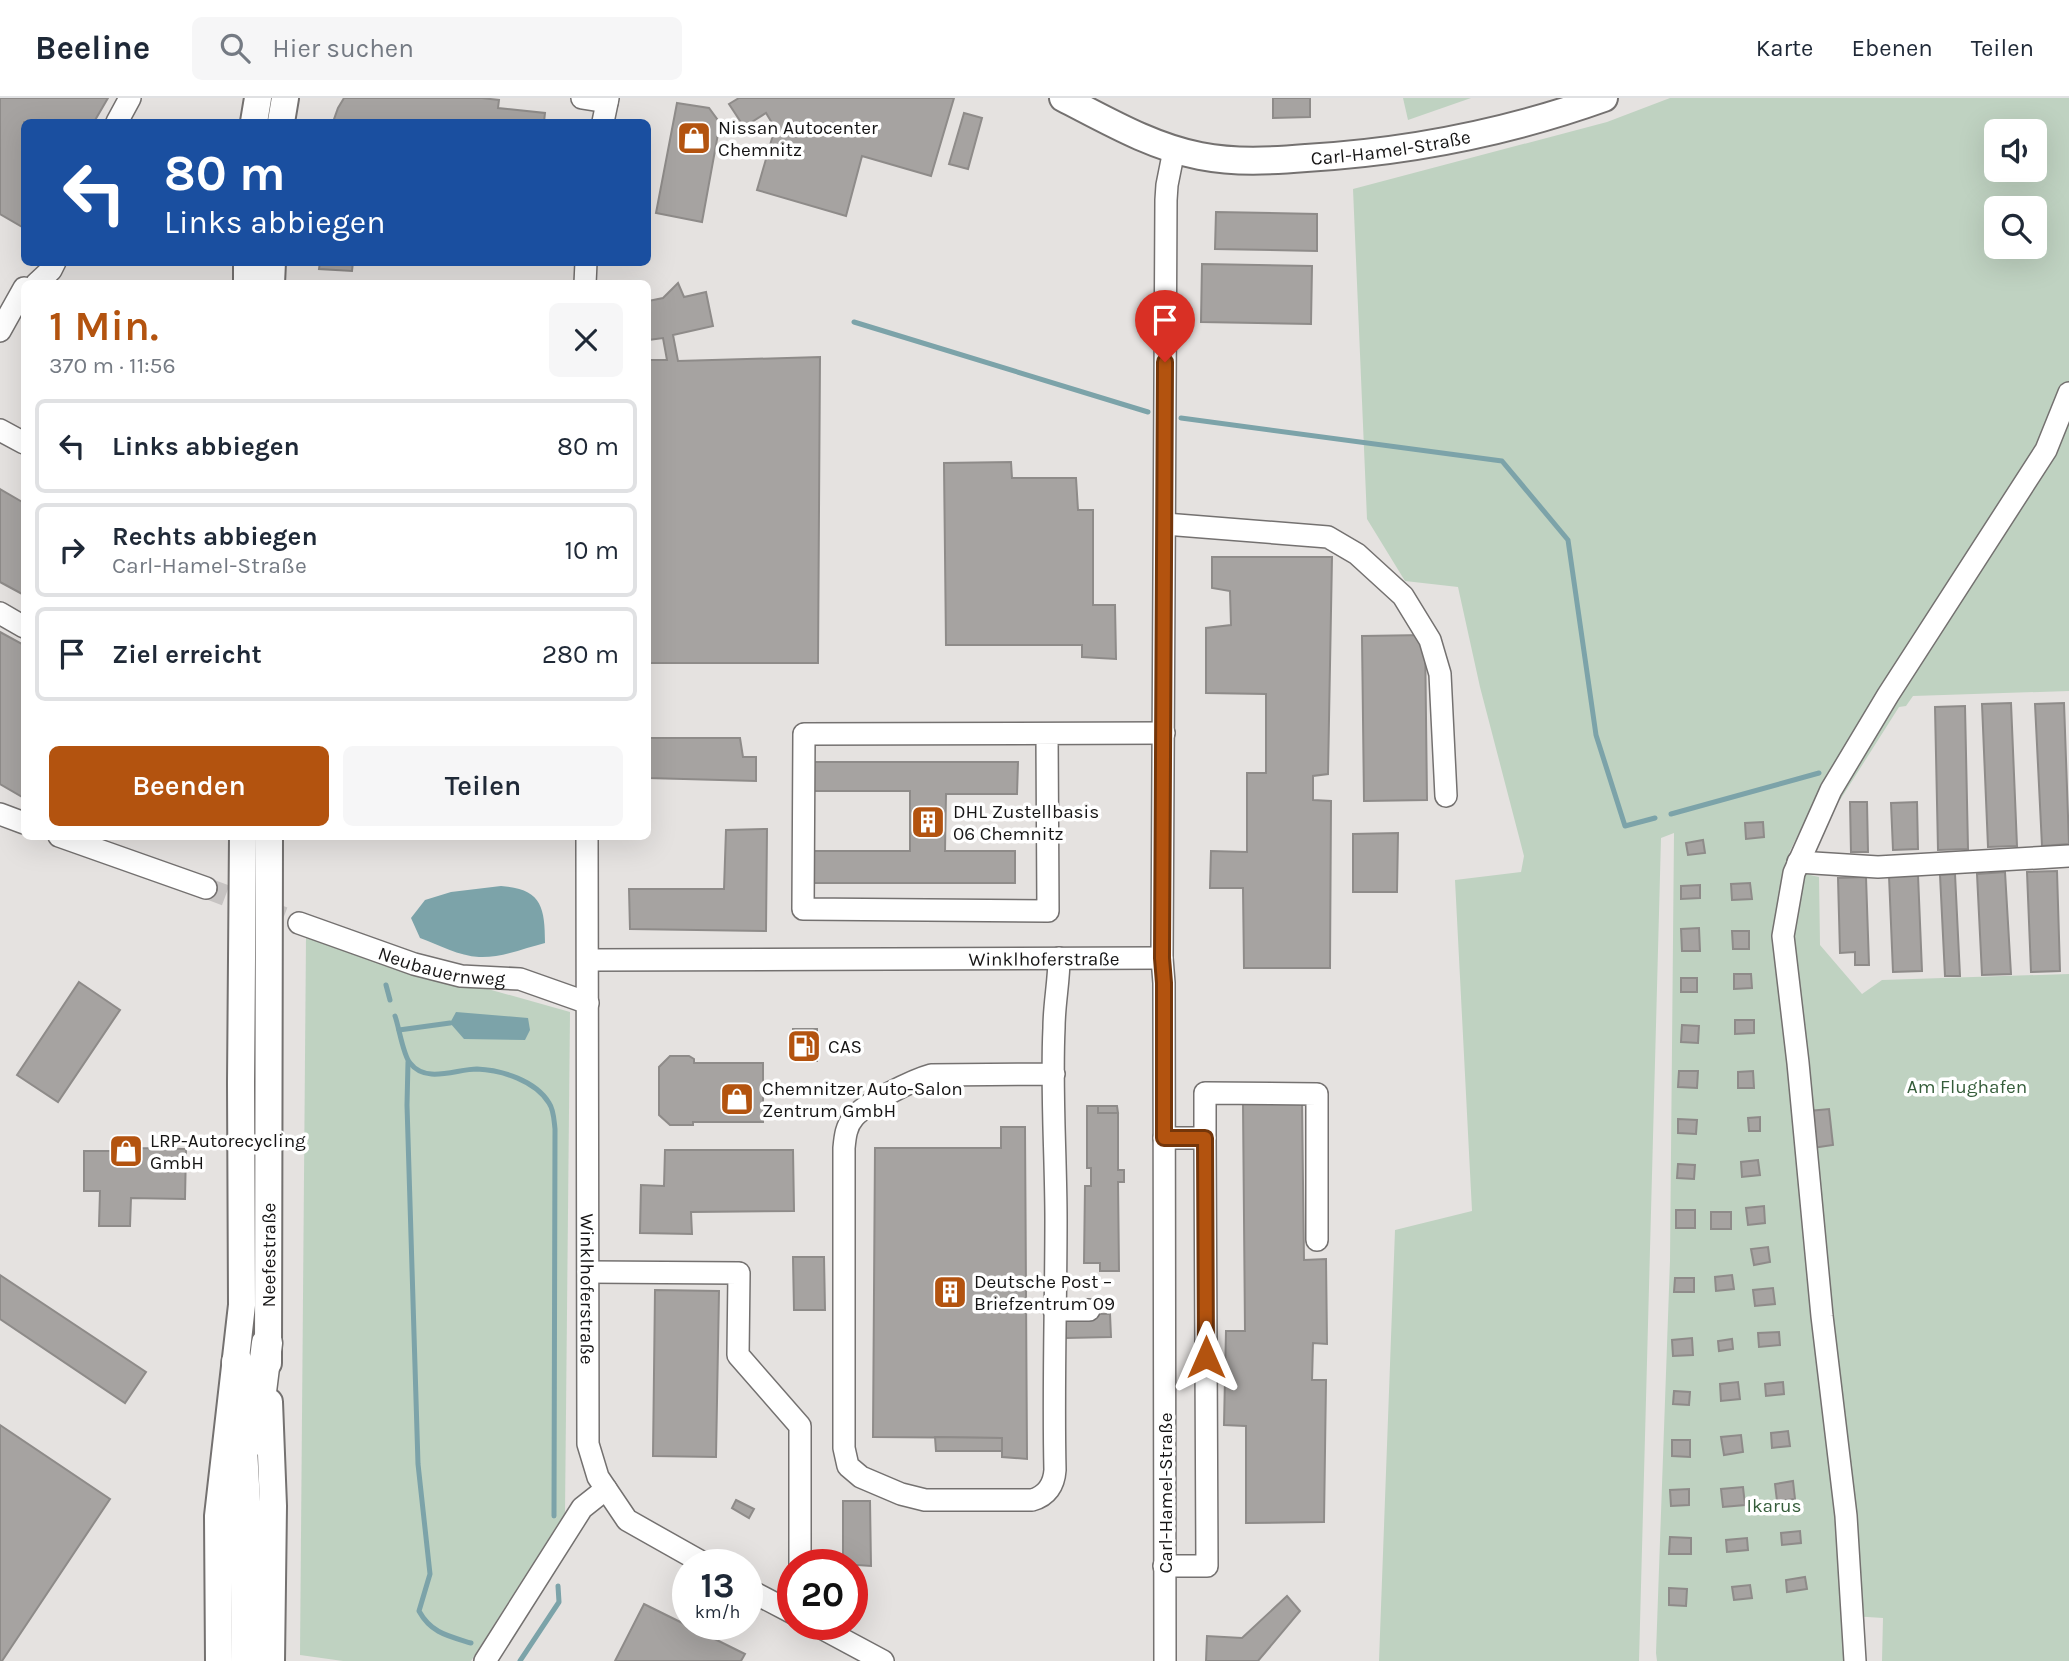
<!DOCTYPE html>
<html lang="de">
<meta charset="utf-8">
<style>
:root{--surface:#fff;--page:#f6f6f7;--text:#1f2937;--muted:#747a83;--line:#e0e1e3;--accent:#b3530f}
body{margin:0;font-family:Karla,sans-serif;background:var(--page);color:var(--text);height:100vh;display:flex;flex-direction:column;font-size:26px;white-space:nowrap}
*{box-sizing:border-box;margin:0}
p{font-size:23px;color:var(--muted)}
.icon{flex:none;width:38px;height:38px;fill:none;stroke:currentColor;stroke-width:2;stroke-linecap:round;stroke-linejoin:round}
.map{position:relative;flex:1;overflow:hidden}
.details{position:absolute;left:21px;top:182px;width:630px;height:560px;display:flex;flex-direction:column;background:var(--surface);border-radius:10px;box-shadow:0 7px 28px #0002}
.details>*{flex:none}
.guide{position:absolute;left:21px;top:21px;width:630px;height:147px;border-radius:10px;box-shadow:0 7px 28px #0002;background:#1a4fa0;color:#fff;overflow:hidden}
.buttons{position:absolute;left:1984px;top:21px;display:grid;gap:14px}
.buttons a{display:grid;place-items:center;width:63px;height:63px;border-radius:10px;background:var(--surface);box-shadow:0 7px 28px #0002;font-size:35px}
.speed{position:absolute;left:672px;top:1451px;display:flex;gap:14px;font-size:35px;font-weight:700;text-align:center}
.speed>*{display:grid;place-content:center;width:91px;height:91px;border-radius:50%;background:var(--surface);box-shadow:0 7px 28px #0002;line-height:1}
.speed small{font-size:18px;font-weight:400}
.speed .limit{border:10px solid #d22;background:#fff;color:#111}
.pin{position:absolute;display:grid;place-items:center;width:60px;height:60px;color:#fff;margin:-72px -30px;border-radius:50% 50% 50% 0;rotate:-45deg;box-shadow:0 0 7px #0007}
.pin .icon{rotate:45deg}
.me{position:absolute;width:77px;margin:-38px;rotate:0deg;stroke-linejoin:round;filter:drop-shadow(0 0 5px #0008)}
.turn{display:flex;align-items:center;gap:24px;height:147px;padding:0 28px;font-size:32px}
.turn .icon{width:91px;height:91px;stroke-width:2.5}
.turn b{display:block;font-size:49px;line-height:60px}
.round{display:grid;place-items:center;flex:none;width:74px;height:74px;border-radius:10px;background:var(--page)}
.summary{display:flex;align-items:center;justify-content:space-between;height:119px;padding:0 28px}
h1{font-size:42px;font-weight:600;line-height:52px;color:var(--accent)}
.primary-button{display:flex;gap:14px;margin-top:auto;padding:14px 28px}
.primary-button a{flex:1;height:80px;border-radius:10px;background:var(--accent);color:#fff;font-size:28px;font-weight:600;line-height:80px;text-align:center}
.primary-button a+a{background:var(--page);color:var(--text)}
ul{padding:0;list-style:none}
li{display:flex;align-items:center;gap:21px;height:94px;margin:0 14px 10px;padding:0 14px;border:4px solid var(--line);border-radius:10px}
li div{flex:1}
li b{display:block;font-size:26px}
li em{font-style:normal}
header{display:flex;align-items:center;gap:42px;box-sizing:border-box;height:98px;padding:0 35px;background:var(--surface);border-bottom:2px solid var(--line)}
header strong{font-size:33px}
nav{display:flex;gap:38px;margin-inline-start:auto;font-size:24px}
.search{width:490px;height:63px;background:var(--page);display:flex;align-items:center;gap:18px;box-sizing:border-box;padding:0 24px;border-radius:10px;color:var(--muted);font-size:26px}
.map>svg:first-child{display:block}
</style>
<header>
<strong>Beeline</strong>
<div class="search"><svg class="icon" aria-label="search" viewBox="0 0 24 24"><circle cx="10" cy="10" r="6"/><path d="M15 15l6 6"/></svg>Hier suchen</div>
<nav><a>Karte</a><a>Ebenen</a><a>Teilen</a></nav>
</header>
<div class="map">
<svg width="2069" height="1563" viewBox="0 0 2069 1563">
<rect width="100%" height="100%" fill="#e5e2e0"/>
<g fill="#bfd2c1" fill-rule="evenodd">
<path d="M1403,0H1471L1408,22Z"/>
<path d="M1670,0H2069V593L1913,598L1906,608L1899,609L1840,702L1817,698L1790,753L1785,771L1819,779L1820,847L1862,896L1882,882L2069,876V1563H1882L1883,1520L1852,1518L1847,1563H1657L1656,1555L1670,1163L1674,735L1661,740L1639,1563H1379L1395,1132L1472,1113L1455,782L1521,774L1524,758L1480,589L1458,489L1405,483L1367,421L1353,91L1607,24ZM1997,33H2035V72H1997ZM1997,110H2035V149H1997Z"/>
<path d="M306,840L570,914L565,1415L471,1563H343L300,1557Z"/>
</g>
<g fill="#7ca3a9">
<path d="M501,788C541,791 545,808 545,845C525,850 501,860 479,859C459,858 439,847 420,840L411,820L425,802L451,794Z"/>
<path d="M456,914L528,920L530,932L525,942L464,941L450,925Z"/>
</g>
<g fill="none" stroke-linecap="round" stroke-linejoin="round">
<g stroke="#7ca3a9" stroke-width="5">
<path d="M854,224L1148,314"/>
<path d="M1181,320L1502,363L1568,442L1596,637L1625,728L1655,720"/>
<path d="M1671,716L1819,675"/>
<path d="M386,887L390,902"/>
<path d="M395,918C399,929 403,957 410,965C426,986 456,971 477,971C502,972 536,983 549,1005C554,1012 554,1023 555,1031L554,1418"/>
<path d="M399,932L450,925"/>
<path d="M408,964L407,1007L418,1366L430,1476L419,1513C431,1535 448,1538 471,1545"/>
<path d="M520,1563L559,1504L558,1488"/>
</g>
</g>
<g fill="#a6a3a1" stroke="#8e8b89" stroke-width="2">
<path d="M0,0H108L94,24H24V130L0,116Z"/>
<path d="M344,0H482L499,2L498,10L545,15L544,24H333L338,10Z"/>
<path d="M739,0H954L931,78L862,58L846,118L757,92L775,30L766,15L744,29L729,6Z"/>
<path d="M1273,0H1310V19L1273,20Z"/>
<path d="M677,5L709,10L720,25L702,124L656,115Z"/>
<path d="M964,15L982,20L968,71L949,66Z"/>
<path d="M1216,114L1317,116V153L1215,151Z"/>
<path d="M320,164H353L352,173L319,171Z"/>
<path d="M1202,166L1312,168L1311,226L1201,224Z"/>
<path d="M678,185L684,199L706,194L713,228L673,237L678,263L820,259L818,565H648V262H667L663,240L648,242V203L663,200Z"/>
<path d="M1011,364L1012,380H1076L1078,412H1093V507H1115L1116,561L1082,559V547H946L944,365Z"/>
<path d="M0,391L24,405V497L0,484Z"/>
<path d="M1212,459H1332L1328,676L1313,678V702L1331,703L1330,870H1244L1243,790H1210L1211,753L1247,754V675H1266V596L1206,595V530L1231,527L1230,493L1212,490Z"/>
<path d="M0,534L24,547V700L0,686Z"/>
<path d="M1425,537L1427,702L1364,703L1362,538Z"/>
<path d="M2011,605L2017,748L1988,749L1982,606Z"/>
<path d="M2064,605L2069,746L2042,748L2035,606Z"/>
<path d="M1965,608L1968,751L1938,752L1935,609Z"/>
<path d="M648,640H740L743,659H756V683L648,680Z"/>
<path d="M814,664H1018L1017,696H946L945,753H1015V785H813V753H910V693H814Z"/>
<path d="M1850,704H1867L1868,754H1851Z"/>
<path d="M1917,704L1918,751L1893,752L1891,705Z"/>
<path d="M1763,724L1764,739L1746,741L1745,725Z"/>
<path d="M767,731L766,833L630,831L629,791H724L726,732Z"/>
<path d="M1398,735L1397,794H1353V736Z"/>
<path d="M1703,742L1705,755L1688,757L1686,745Z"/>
<path d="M2057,773L2060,873L2031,874L2027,774Z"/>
<path d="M2005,774L2011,876L1982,877L1977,776Z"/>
<path d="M1955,776L1960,878H1945L1940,777Z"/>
<path d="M1918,777L1922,873L1893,874L1889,778Z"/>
<path d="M1866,779L1869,867H1855V854L1840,855L1838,780Z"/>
<path d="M1750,785L1752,801L1732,802L1731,786Z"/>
<path d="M1700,787V800L1681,801V788Z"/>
<path d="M1699,830L1700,853H1682L1681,831Z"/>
<path d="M1732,833H1749V851H1733Z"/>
<path d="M1734,876H1751L1752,890L1734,891Z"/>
<rect x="1681" y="880" width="16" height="14"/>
<path d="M79,884L120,912L58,1004L17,977Z"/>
<path d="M1735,922H1754V935L1735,936Z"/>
<path d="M1682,927L1699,928L1698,945L1681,944Z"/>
<rect x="793" y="931" width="24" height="32"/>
<path d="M670,958H689L694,961V965H763V1024H693V1027H670L659,1017V969Z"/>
<path d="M1679,973H1698L1697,990L1678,989Z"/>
<path d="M1753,973L1754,990H1738V974Z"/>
<path d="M1243,1005L1302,1006L1304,1162L1326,1161L1327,1246L1313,1245L1312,1282H1326L1324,1424L1246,1425V1328L1224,1327L1226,1233H1245Z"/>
<path d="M1087,1008H1098V1015H1118V1072H1124V1084H1118L1119,1173H1100V1165H1084L1085,1088H1091V1070H1087Z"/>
<path d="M1098,1008H1117L1118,1015H1098Z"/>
<path d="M1829,1011L1833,1047L1812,1050L1809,1013Z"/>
<path d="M1760,1019V1033H1749L1748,1020Z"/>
<path d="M1678,1021L1697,1022L1696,1036L1678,1035Z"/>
<path d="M1001,1029H1025L1027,1361L1002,1359V1340L873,1339L875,1050H1001Z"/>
<path d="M115,1038H137V1050L186,1051L185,1101L131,1100L130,1128H99L100,1093H84V1053H115Z"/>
<path d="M665,1052H793L794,1113L691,1114L692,1136L640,1135L641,1087L664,1088Z"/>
<path d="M1758,1062L1760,1077L1742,1079L1741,1064Z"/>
<path d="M1678,1066L1695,1067L1694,1081L1677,1080Z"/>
<path d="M1764,1108L1765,1125L1748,1127L1746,1110Z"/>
<rect x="1676" y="1112" width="19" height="18"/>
<rect x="1711" y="1114" width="20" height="17"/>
<path d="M1768,1149L1770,1164L1754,1167L1751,1151Z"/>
<path d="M793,1159H824L825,1212H794Z"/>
<path d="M0,1177L146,1274L125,1305L0,1221Z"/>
<path d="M1732,1177L1734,1191L1716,1193L1715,1179Z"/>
<path d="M1675,1180H1694V1194H1674Z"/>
<path d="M1773,1190L1775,1206L1755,1208L1753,1192Z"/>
<path d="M655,1192L719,1193L716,1359L653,1358Z"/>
<path d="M1066,1216H1110L1111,1239L1066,1240Z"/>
<path d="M1779,1234L1780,1247L1759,1249L1758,1235Z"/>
<path d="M1692,1240L1693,1257L1673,1258L1672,1242Z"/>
<path d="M1732,1241L1733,1251L1719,1253L1718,1243Z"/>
<path d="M1738,1284L1740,1301L1721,1303L1720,1286Z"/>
<path d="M1783,1284L1784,1296L1766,1298L1765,1286Z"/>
<path d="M1674,1293L1690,1294L1689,1307L1673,1306Z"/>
<path d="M0,1327L110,1401L2,1563H0Z"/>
<path d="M1788,1333L1790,1348L1772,1350L1771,1335Z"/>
<path d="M1741,1337L1743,1354L1724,1357L1721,1339Z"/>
<path d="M935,1339L1002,1340V1353H936Z"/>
<path d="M1672,1342H1690V1359L1672,1358Z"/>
<path d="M1793,1383L1795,1401L1777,1403L1775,1386Z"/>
<path d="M1743,1389L1745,1407L1723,1409L1721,1391Z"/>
<path d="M1689,1391V1407L1671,1408L1670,1392Z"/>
<path d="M736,1402L754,1411L749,1420L732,1410Z"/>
<path d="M843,1403H870L871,1468L843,1466Z"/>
<path d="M1800,1433L1801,1445L1782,1447L1781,1435Z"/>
<path d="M1670,1439L1691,1440V1456H1669Z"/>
<path d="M1747,1440L1748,1452L1727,1454L1726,1442Z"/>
<path d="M1805,1479L1807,1491L1787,1494L1786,1482Z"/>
<path d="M1750,1487L1752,1500L1734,1502L1732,1489Z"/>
<path d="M1669,1490L1687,1491L1686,1508L1669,1507Z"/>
<path d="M1287,1498L1300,1513L1258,1563H1206L1207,1538L1242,1540Z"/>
<path d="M644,1506L745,1556L741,1563H615Z"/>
</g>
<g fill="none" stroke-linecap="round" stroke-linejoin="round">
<path stroke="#c6c3c2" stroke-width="21" stroke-dasharray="21 10" stroke-linecap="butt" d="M206,790L299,825"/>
<g stroke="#747170" stroke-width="24">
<g id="minor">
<path d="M582,0L607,4"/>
<path d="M117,24L130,0"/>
<path d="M603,24L608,0"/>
<path d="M36,186L51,172L55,164"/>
<path d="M585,186L586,164"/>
<path d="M0,233L24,190"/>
<path d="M0,332L24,345"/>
<path d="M1165,426L1328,439L1357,456L1403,498L1430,542L1440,576L1446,698"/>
<path d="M0,515L24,529"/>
<path d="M1047,636L1048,813L803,811L804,636L1164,635"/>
<path d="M0,716L24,725"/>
<path d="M59,738L206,790"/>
<path id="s1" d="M587,738L588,1346L598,1379L627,1422L705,1466"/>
<path d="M1798,764L1878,769L2069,758"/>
<path id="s2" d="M299,825L414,866L461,878L520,881L588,905"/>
<path id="s3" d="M589,862L1162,860"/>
<path d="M1054,976L931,977C913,982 866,1005 854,1019C846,1028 845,1039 844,1050V1350L848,1368L861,1379L901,1396L925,1402H1032C1047,1398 1054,1387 1055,1372C1053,1288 1056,1205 1056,1122C1056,1058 1051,993 1054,930C1054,906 1059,884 1059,860"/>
<path d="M1164,1040H1205L1207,1468H1164"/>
<path d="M1205,1040V995L1317,996V1142"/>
<path d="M588,1174L739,1175L738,1257L800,1328V1466"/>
<path d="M1054,1212H1089"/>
<path d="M747,1491L793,1515"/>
<path d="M814,1526L883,1563"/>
<path d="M485,1563L582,1410L606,1391"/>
<path d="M1165,1563L1164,885L1162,860L1166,102L1167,87L1174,52"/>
<path d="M1855,1563L1846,1418L1822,1218L1798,965L1783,838L1794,775L1831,692L1888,597L2046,352L2069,295"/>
</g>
</g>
<g stroke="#747170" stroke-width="30">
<g id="major">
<path id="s4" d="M1063,0C1106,22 1152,49 1200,58C1236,65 1270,63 1306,60C1406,54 1509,34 1604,0"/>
<path d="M254,24L258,0"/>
<path d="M281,24L285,0"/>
<path d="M247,186V164"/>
<path d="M271,186L272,164"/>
<path id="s5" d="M268,1265L269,738"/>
<path d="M269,1304L273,1408L271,1563"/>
<path d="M219,1563L218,1418L242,1207L241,985L243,738"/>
</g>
</g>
<g stroke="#747170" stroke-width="33">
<g id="highway">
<path d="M237,1264L245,1404L247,1563"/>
<path d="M255,1342L267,1245"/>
</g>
</g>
<use href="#minor" stroke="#fff" stroke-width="21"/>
<use href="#major" stroke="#fff" stroke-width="26"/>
<use href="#highway" stroke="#fff" stroke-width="30"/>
</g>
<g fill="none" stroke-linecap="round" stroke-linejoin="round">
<g stroke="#74360a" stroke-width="18">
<path id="route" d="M1165,264L1162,860L1164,885V1040H1205L1206,1259"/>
</g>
<use href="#route" stroke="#b3530f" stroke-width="12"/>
</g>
<defs>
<g id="shop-square" transform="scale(1.75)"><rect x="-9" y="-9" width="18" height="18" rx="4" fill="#b3530f" stroke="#fff"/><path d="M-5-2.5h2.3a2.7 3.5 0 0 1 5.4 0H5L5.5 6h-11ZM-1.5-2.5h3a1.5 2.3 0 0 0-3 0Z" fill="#fff"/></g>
<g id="building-square" transform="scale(1.75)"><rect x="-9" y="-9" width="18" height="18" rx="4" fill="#b3530f" stroke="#fff"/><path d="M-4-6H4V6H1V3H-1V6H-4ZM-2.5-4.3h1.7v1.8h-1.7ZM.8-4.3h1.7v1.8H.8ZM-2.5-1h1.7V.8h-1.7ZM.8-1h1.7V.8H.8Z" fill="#fff"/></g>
<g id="fuel-square" transform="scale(1.75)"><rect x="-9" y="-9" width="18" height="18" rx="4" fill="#b3530f" stroke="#fff"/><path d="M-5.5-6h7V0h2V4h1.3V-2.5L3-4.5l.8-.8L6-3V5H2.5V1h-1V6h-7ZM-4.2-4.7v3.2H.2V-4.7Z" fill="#fff"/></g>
</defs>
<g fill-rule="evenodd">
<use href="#shop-square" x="694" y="40"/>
<use href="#building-square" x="928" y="724"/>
<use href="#fuel-square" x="804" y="948"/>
<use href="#shop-square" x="737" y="1001"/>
<use href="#shop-square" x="126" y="1053"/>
<use href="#building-square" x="950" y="1194"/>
</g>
<g text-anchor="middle" stroke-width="7" stroke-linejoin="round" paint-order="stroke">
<g font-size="19" fill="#161515" stroke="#fff" text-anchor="start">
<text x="718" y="36">Nissan Autocenter<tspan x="718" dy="22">Chemnitz</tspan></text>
<text x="953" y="720">DHL Zustellbasis<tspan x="953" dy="22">06 Chemnitz</tspan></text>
<text x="828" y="955">CAS</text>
<text x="762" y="997">Chemnitzer Auto-Salon<tspan x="762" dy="22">Zentrum GmbH</tspan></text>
<text x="150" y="1049">LRP-Autorecycling<tspan x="150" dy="22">GmbH</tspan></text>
<text x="974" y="1190">Deutsche Post –<tspan x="974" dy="22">Briefzentrum 09</tspan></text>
</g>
<g font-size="19" fill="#161515" stroke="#fff">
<text dy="7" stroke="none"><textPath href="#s4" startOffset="341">Carl-Hamel-Straße</textPath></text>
<text dy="7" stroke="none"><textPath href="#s3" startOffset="455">Winklhoferstraße</textPath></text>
<text dy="7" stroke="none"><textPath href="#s2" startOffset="150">Neubauernweg</textPath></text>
<text dy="7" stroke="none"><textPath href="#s5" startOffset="108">Neefestraße</textPath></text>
<text dy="7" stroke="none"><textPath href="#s1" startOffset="453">Winklhoferstraße</textPath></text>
<text transform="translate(1165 1395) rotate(-90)" y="7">Carl-Hamel-Straße</text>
</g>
<g font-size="19" fill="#355d3a" stroke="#fff">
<text x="1967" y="995">Am Flughafen</text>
<text x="1774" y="1414">Ikarus</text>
</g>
</g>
</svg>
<div class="buttons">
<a><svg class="icon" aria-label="sound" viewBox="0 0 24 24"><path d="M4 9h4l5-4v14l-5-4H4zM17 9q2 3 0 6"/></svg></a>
<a><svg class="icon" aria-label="search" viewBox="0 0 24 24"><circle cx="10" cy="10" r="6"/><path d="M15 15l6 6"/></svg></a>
</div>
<div class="speed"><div>13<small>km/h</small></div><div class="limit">20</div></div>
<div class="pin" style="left:1165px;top:264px;background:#d93025"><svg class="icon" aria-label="arrive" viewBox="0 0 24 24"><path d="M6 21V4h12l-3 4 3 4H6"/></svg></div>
<svg class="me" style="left:1206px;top:1259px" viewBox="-20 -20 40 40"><path d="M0-17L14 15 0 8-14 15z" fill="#b3530f" stroke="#fff" stroke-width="4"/></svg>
<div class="guide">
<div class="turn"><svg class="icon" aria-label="left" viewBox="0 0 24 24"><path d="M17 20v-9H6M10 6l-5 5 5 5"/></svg><div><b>80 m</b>Links abbiegen</div></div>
</div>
<section class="details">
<div class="summary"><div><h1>1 Min.</h1><p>370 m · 11:56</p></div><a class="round"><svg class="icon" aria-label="close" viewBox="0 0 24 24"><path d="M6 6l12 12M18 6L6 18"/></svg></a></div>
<ul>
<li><svg class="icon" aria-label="left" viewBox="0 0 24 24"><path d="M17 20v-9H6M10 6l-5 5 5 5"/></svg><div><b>Links abbiegen</b></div><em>80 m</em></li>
<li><svg class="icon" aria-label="right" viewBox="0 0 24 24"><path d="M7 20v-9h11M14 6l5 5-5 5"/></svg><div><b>Rechts abbiegen</b><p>Carl-Hamel-Straße</p></div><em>10 m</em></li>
<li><svg class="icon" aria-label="arrive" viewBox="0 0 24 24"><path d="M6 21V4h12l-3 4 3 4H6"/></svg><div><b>Ziel erreicht</b></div><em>280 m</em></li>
</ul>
<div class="primary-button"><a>Beenden</a><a>Teilen</a></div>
</section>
</div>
